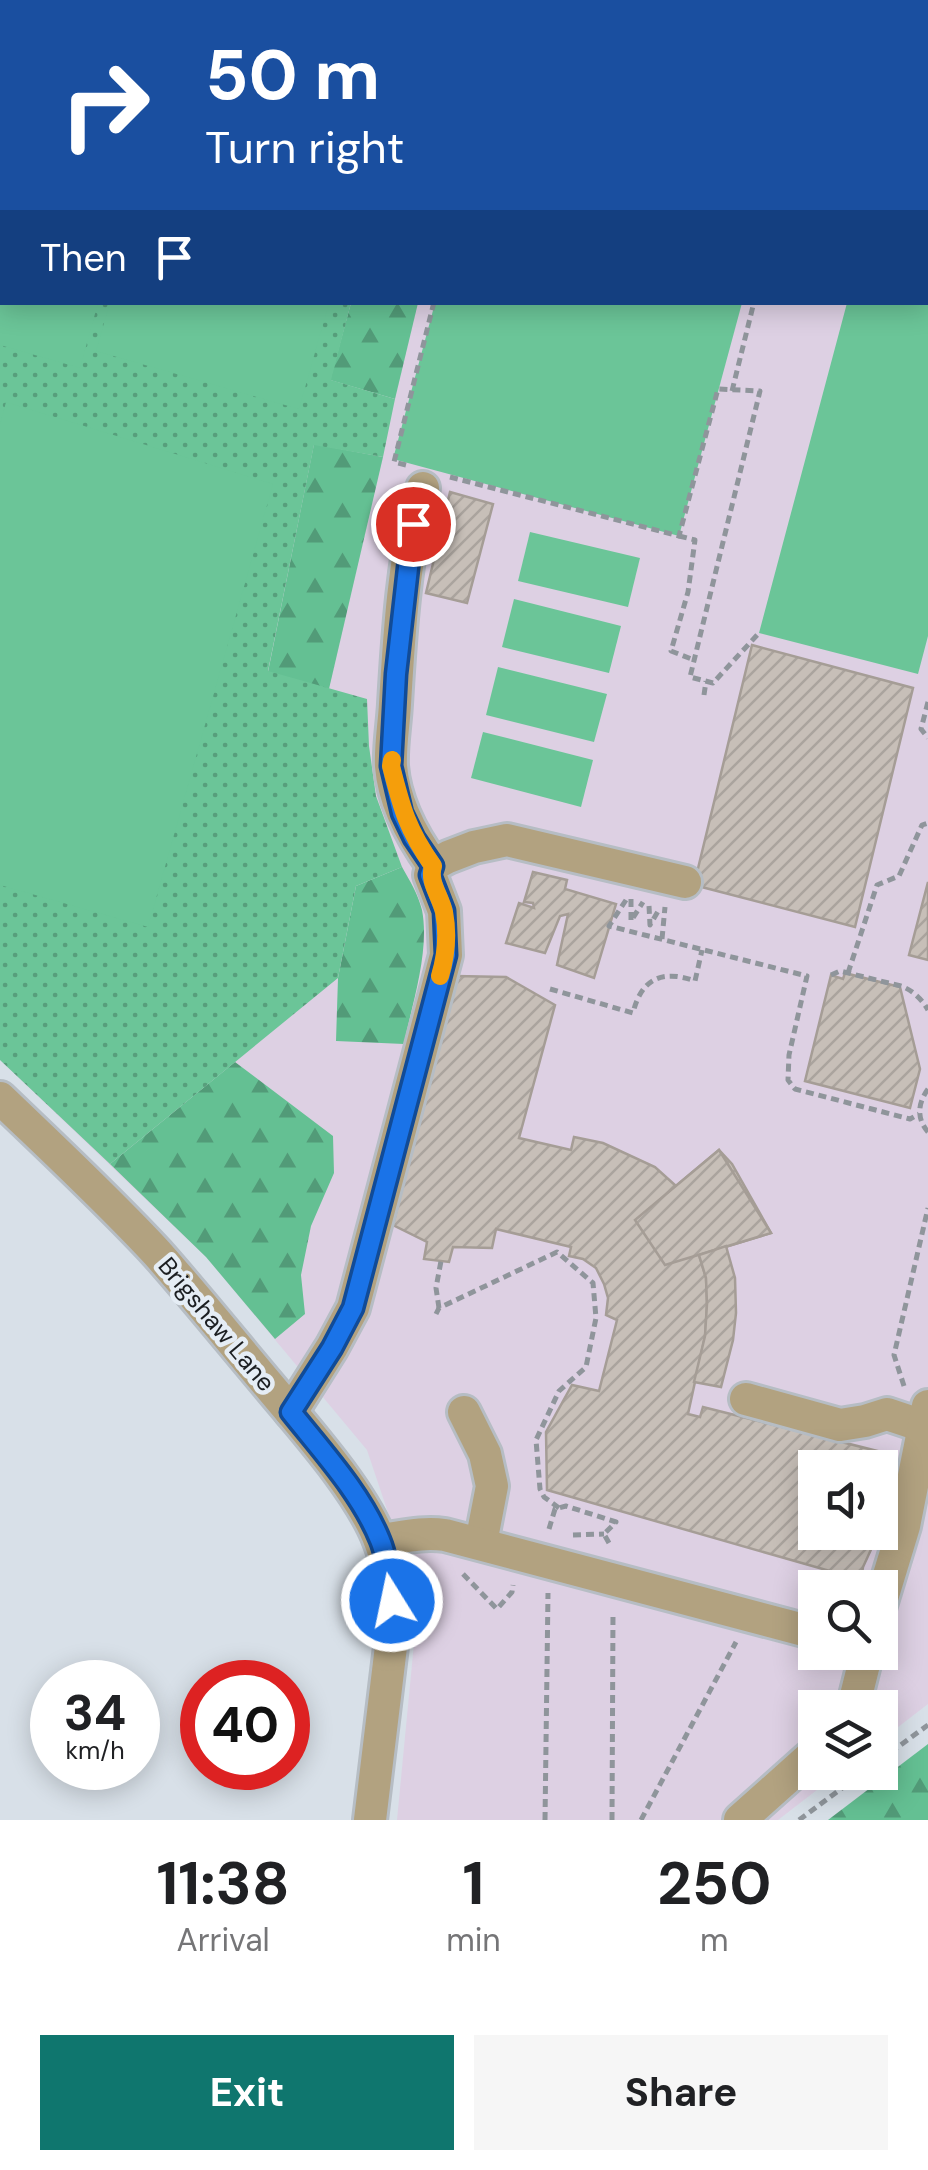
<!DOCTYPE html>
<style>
:root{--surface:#fff;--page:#f6f6f6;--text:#202124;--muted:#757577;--accent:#0f766e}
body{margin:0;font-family:"DM Sans",sans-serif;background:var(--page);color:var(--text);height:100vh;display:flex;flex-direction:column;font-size:38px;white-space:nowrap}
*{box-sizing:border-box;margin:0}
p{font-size:32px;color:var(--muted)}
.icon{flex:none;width:55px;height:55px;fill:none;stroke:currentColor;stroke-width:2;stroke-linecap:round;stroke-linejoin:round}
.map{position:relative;height:1820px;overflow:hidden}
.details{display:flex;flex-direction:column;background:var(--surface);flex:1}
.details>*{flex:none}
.banner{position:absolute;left:0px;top:0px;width:930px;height:305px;box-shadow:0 5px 25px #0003;background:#1a4fa0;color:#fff;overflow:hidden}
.controls{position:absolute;left:798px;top:1450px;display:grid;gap:20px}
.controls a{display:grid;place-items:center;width:100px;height:100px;border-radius:0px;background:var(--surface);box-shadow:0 5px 25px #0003;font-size:50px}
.speed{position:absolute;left:30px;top:1660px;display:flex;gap:20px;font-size:50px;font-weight:700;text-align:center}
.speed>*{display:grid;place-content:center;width:130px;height:130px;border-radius:50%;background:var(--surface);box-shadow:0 5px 25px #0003;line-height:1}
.speed small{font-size:25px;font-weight:400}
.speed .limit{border:15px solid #d22;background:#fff;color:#111}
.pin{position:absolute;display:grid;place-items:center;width:85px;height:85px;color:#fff;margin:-42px;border:5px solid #fff;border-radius:50%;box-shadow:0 2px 10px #0007}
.me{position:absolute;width:110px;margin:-55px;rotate:350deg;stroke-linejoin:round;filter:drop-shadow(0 0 8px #0008)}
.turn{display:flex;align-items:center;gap:35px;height:210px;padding:0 40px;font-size:45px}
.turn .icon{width:130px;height:130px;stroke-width:2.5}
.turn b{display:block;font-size:70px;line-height:85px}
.then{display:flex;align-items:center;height:95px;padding:0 40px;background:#0003;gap:20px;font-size:38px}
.eta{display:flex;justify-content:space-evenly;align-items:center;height:170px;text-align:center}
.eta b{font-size:60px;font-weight:700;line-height:70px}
.button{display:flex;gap:20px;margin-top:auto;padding:20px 40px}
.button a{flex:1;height:115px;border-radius:0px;background:var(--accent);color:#fff;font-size:40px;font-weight:700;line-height:115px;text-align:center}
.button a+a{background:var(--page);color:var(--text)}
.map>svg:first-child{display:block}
</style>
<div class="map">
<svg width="928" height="1820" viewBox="0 0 928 1820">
<defs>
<pattern id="forest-firs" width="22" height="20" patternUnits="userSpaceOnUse" patternTransform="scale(2.5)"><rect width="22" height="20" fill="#64c093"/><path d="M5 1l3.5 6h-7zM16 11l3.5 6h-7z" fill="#529b78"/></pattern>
<pattern id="park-dots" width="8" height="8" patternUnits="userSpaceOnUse" patternTransform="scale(2.5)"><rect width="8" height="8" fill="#6bc598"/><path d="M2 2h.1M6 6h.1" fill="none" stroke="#579f7c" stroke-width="1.8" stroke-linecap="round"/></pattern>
<pattern id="building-hatch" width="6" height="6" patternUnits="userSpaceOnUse" patternTransform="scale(2.5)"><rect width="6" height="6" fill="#c7bfb8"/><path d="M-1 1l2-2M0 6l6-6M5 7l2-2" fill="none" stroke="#aaa49e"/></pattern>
</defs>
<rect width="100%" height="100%" fill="#d8e0e8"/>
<path fill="#ddd0e3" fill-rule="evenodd" d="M0,0H928V1704L880,1741V1708H815V1772L839,1773L778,1820H397L418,1602L367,1450L206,1257L0,1060ZM2,2H928V302H2ZM815,1468H880V1532H815ZM815,1588H880V1652H815Z"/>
<g fill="url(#forest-firs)">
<path d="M351,303H418L395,399L330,380Z"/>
<path d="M314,444L383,457L329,689L268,672Z"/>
<path d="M402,867C410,881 418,894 422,910C430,951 412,1004 404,1044L336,1041L338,978L356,886Z"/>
<path d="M235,1062L333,1136L334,1173L311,1226L301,1275L305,1314L275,1339L206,1257L110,1164Z"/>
<path d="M928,1744V1820H828Z"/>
</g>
<path fill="url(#park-dots)" d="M0,0H434V2H2V302L351,303L331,380L395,399L383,457L314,445L268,671L367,699L369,746L376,796L402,867L356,886L338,978L110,1164L0,1060Z"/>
<g fill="#6bc598">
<path d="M0,0H165L173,2H2V302L98,303L80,368L0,345Z"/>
<path d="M556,0H928V636L918,674L759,633L847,303L928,302V2H564Z"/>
<path d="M110,302H329V303L299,409L96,351Z"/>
<path d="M435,303H742L679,536L393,459Z"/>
<path d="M6,402L273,484L148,927L0,885V425Z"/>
<path d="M530,532L640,558L628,607L518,581Z"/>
<path d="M514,599L621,626L609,673L502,647Z"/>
<path d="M498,667L607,694L594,742L486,715Z"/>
<path d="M483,732L593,760L581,807L471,778Z"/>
</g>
<g fill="url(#building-hatch)" stroke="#a59d96" stroke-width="2.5">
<path d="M450,492L493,504L467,603L426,593Z"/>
<path d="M752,645L913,688L855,927L694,885Z"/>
<path d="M533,872L567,880L565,889L616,904L594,978L557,965L568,914L560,916L545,953L506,943L519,903L534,908L533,903L524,902Z"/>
<path d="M928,882V960L909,955Z"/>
<path d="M845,973L900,987L920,1069L910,1108L805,1081L831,975L843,979Z"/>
<path d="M455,976L506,977L555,1005L519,1138L571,1150L574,1137L603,1143L655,1167L676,1186L719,1150L732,1164L771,1233L699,1255L706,1278L707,1304L705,1336L688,1414L700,1417L703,1407L893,1455L889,1468L887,1512L893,1513L889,1530L882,1527L880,1531V1468H815V1532H879L863,1567L861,1580L547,1490L546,1432L572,1385L599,1391L617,1320L606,1315L608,1298L604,1284L596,1268L583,1259L569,1256L571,1247L496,1229L492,1248L453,1247L449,1262L424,1259L427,1242L393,1225Z"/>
<path d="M719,1150L771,1233L665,1265L635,1220Z"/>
<path d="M726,1246L735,1278L736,1313L733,1340L721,1387L694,1382L705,1336L707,1304L706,1278L699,1255Z"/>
</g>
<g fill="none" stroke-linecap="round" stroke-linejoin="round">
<g stroke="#b6bdc4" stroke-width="38">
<g id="minor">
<path d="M423,488C404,553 399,635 395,704C394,724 390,746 391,766C394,803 412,836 433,865"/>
<path d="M0,1098C53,1149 107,1199 157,1253C196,1297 232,1342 270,1387C304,1428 361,1491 380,1541C391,1569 393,1601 393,1630L370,1820"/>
<path d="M746,1399L840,1425L865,1421L887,1414L923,1426"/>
<path d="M291,1412L332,1347L353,1308L446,955L444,911L430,875L433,865L448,857L474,847L507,840L685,882"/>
<path d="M464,1412L485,1454L492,1486L481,1543"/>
<path d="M380,1540C403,1537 422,1532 445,1535L815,1633"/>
<path d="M880,1605L904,1526L928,1406"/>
<path d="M853,1708L867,1652"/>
<path d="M740,1820L815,1753"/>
</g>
</g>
<g stroke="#8f959b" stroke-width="5" stroke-dasharray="8 5" stroke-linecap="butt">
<path d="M526,0L536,2"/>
<path d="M512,2V0"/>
<path d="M732,391L754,302"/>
<path d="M406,465L394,462L434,302"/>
<path d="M450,477L679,536L718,389L760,391L690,677L713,683L759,633"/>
<path d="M679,536L695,540L688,592L671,651L694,660"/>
<path d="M704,695L706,681"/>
<path d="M928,702L921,729L928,738"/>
<path d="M631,899V921L643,902"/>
<path d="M626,900L609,926L807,976L789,1055L788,1080L795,1089L910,1119L919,1114"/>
<path d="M649,906L650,925L660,908"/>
<path d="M662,939L665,907"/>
<path d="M848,973L877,885L899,876L922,825L928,823"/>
<path d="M831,975L840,971L901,986C912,990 922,999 928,1010"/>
<path d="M550,989L633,1013C641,979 662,969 695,981L702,950"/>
<path d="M928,1089C918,1103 916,1118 928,1132"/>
<path d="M439,1308L436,1288L441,1261"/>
<path d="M436,1314L439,1308L557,1252L593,1283L596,1318L586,1367L559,1391L536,1440L540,1489L544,1497L559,1508"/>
<path d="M904,1386L894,1355L928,1208"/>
<path d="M549,1529L555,1509L566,1506L616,1522L604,1534L609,1543"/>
<path d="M573,1535L604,1534"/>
<path d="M463,1574L497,1609L512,1592L513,1585"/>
<path d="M880,1760L928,1725"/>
<path d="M545,1820L548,1593"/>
<path d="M612,1820L613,1613"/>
<path d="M641,1820L736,1642"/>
<path d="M799,1820L864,1772"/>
</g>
<use href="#minor" stroke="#b2a280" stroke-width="32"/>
</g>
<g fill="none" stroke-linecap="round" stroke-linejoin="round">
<g stroke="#114b97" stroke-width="25">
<path id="route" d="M392,1601C389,1581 388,1559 380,1540C361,1493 322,1451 291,1412L332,1348L353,1308L446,955L444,911L430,875L433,866L414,838L402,813L391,766L396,674L413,524"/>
</g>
<use href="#route" stroke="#1a73e8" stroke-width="18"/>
<path stroke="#f59e0b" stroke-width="18" d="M392,760L391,766C402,809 407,829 433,866C428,882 440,895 444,912C448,933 446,956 440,976"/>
</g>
<g text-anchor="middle" stroke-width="9" stroke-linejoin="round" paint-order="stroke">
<g font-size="25" fill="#1c1f22" stroke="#e5edf5">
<text transform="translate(217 1324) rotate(50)" y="9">Brigshaw Lane</text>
</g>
</g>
</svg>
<div class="controls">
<a><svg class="icon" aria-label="sound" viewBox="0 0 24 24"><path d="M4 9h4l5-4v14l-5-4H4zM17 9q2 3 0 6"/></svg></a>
<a><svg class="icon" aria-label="search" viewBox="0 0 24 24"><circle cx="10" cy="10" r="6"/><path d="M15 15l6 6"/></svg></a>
<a><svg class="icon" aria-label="layers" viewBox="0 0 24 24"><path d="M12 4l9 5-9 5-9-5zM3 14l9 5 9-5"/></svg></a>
</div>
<div class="speed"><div>34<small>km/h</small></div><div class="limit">40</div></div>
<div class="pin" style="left:413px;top:524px;background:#d93025"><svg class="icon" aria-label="arrive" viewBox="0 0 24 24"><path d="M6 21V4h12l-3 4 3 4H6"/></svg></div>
<svg class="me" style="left:392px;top:1601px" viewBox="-20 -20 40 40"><circle r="17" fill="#1a73e8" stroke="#fff" stroke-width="3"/><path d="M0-11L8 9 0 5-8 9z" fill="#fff"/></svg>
<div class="banner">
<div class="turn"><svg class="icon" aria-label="right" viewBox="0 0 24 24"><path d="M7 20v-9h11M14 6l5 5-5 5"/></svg><div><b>50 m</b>Turn right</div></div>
<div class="then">Then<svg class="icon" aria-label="arrive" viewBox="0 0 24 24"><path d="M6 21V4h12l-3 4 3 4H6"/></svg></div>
</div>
</div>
<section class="details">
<div class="eta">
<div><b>11:38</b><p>Arrival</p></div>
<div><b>1</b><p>min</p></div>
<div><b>250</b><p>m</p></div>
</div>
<div class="button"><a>Exit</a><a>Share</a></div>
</section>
